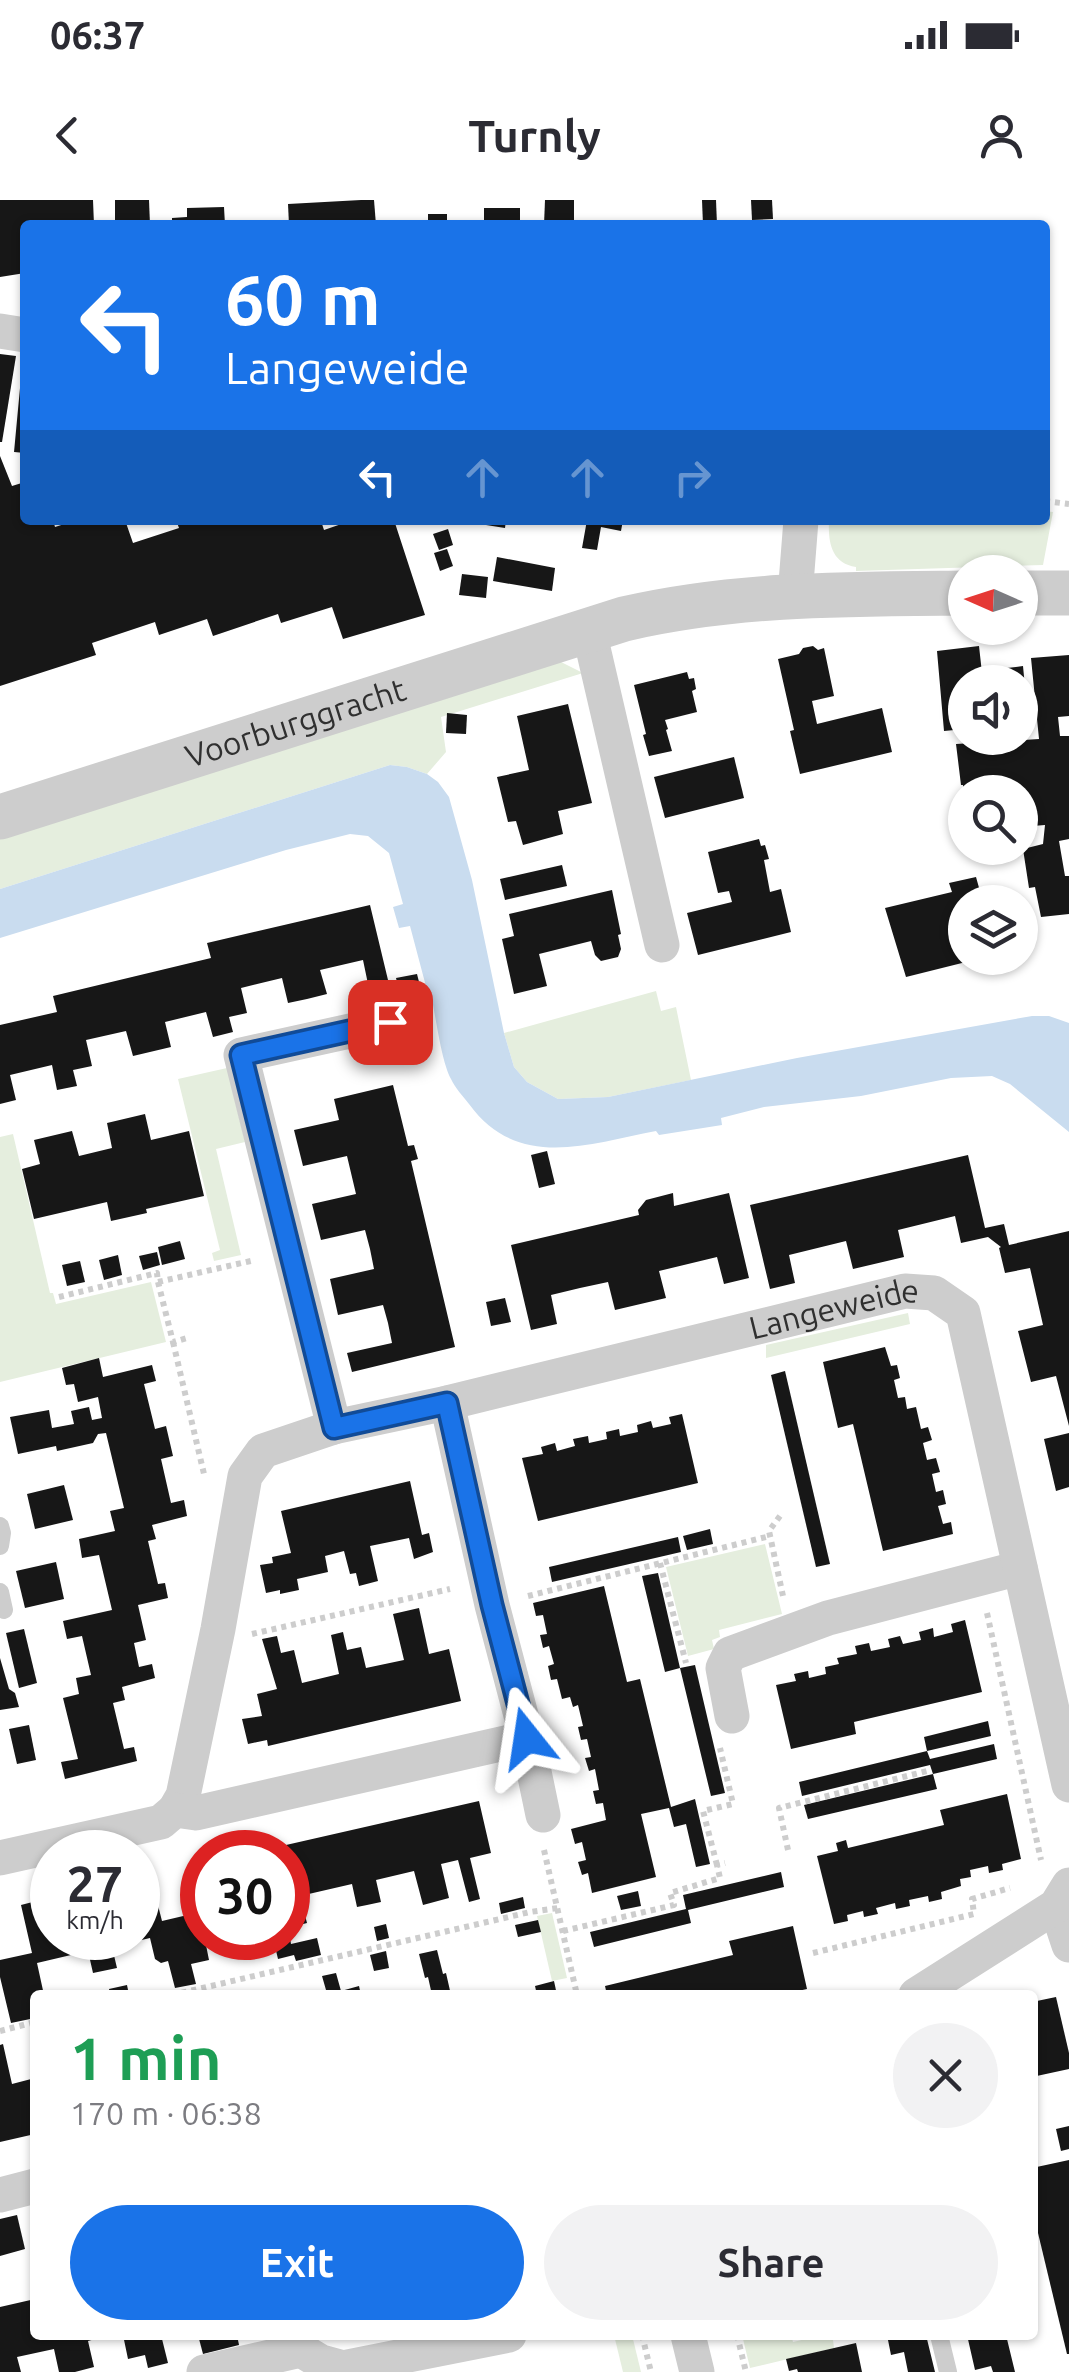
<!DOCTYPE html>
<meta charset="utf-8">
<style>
:root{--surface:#fff;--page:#f2f2f3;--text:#2b2b33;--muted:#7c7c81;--accent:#1a73e8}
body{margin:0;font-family:Ubuntu,sans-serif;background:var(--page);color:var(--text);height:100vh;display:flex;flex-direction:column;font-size:38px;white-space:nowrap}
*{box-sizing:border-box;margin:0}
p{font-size:32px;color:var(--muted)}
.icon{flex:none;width:55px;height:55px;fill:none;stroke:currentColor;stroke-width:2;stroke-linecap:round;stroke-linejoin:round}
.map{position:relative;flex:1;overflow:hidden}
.drawer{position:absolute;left:30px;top:1790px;width:1008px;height:350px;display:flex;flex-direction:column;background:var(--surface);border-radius:10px;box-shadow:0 2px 8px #0004}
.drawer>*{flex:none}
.banner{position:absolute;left:20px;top:20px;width:1030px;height:305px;border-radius:10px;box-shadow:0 2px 8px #0004;background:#1a73e8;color:#fff;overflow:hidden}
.needle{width:65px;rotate:273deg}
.controls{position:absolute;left:948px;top:355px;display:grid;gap:20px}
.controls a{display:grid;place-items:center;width:90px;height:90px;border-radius:50%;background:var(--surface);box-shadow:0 2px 8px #0004;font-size:50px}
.speed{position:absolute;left:30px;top:1630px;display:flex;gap:20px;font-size:50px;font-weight:700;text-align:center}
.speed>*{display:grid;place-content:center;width:130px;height:130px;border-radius:50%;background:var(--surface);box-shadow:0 2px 8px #0004;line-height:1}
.speed small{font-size:25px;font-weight:400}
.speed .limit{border:15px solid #d22;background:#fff;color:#111}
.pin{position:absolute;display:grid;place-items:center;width:85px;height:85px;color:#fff;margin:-42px;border-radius:20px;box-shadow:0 5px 15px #0006}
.me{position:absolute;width:110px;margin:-55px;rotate:345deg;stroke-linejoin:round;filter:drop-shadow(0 0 8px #0008)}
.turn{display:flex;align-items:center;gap:35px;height:210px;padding:0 40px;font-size:45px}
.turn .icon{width:130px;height:130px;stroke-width:2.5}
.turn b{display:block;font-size:70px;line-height:85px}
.lanes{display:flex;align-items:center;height:95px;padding:0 40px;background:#0003;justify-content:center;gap:50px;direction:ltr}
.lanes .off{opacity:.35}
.round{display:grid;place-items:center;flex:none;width:105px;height:105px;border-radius:52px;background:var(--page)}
.headline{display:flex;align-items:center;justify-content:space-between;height:170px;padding:0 40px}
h1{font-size:60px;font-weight:700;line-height:75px;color:#1e9e55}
.button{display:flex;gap:20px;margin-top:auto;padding:20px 40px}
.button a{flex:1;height:115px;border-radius:60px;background:var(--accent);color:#fff;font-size:40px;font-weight:700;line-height:115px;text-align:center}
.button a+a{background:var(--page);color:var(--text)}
.status{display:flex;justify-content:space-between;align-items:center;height:70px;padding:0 50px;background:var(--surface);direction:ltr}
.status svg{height:28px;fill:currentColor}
header{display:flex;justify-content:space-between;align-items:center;height:130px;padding:0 40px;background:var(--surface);font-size:45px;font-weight:700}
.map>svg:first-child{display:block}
</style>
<div class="status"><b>06:37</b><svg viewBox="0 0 49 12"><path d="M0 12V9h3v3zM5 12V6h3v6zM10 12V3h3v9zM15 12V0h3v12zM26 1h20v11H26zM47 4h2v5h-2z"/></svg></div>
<header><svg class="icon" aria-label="back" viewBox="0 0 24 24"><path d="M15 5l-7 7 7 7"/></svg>Turnly<svg class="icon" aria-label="person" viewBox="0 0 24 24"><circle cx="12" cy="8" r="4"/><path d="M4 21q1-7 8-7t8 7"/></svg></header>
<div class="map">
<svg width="1069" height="2172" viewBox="0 0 1069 2172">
<rect width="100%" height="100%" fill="#fff"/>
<g fill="#e5eede">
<path d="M1045,311L1053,312L1043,365L856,371V367C831,363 828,342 829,320H1045Z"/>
<path d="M555,459L583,473L441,517L446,552L427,574L407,567L390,565L0,689V638Z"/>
<path d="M656,791L661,811L676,807L691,880L608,897L558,899L527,882L514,867L504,833Z"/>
<path d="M227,868L245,942L216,949L241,1055L214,1061L212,1053L220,1050L178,879Z"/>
<path d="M13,934L50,1093H53L56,1104L151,1082L166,1142L0,1182V937Z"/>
<path d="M908,1113L910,1124L766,1158V1145Z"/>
<path d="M765,1344L782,1414L719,1430L720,1437L712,1440L714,1449L688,1456L666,1367Z"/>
<path d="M552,1713L567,1778L552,1781L537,1716Z"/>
<path d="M614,2135H632L641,2172H623Z"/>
<path d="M759,2135H791L793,2142L823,2135H858L833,2140L834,2148L750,2168L743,2139Z"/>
</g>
<path fill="#c9dcef" d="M390,565L407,567L427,574L438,582L449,597L472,680L504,833L514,867L527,882L558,899L608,897L797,858L1032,816H1049L1069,823V932L1010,884L992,876L951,878L861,896L764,907L721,918L722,925L659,935L656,931C588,944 518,971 469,904C463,896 455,888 451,879C441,860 436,817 431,795L428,794L410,726L399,728L393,707L403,704L389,653L368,636L350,634L286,650L0,738V689Z"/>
<g fill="#171717">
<path d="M0,0H93L94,25H25V73L0,77Z"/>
<path d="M115,0H149L150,25H115Z"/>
<path d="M361,0H374L376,25H289L288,4Z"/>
<path d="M545,0H574V25H544Z"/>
<path d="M702,0H716L717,25H703Z"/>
<path d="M751,0H772L773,19L752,20Z"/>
<path d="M224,7L225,25H172V18L187,17V8Z"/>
<rect x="484" y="8" width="36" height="17"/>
<rect x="428" y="14" width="19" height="11"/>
<path d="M0,154L16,156L2,242H0Z"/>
<path d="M22,167H25V253L14,252Z"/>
<path d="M0,256L12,286L25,282V320H53L55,327L77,320H125L133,343L179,328L176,320H187L188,325L203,320H315L321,321L324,330L353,320H394L425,415L343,439L332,407L281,423L278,414L213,436L207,419L159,435L155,422L92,443L96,455L0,486Z"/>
<path d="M468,320H506L505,328L467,322Z"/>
<path d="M587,320H623L621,331L601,327L597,350L582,348Z"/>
<path d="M448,329L453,345L439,350L433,334Z"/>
<path d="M447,349L453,366L440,371L434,353Z"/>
<path d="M497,357L555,368L552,391L493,381Z"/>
<path d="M462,374L488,377L486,398L459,395Z"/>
<path d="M813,446L818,450L824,448L834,496L812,501L817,524L882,508L892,552L800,574L790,531L794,530L778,459L799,454L803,448Z"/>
<path d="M979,446L983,482H965V529L944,531L937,451Z"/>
<path d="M1069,455V516L1058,517L1060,536H1069V639L1059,641L1065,676H1069V714L1041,717L1035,687L1029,688L1023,649L1043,644L1045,625L1020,627V592H964L963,585H961L956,544L1039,539L1031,458Z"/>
<path d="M1023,466L1025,487H1020V482H1009L1007,468Z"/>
<path d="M687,472L689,479L694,478L696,489L692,491L697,512L665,520L668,529L666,530L672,551L649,556L643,535L646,534L634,485Z"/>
<path d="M568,504L592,603L558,611L563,634L523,645L516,621L508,622L497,577L529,570L517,516Z"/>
<path d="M447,513L467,515L466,534L446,533Z"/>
<path d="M734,557L744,598L665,618L654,577Z"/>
<path d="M759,639L761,646L765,645L769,659L764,660L770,692L781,689L791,732L698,755L687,713L732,702L729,691L718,693L708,652Z"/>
<path d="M562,665L567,686L505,700L500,679Z"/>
<path d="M976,677L983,702H965V722L962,723L965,732V758L978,759L906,777L885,708L952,692L949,683Z"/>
<path d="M612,690L621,734L618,735L621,749L618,757L601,761L595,755L591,741L539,754L547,786L514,794L502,739L514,736L509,714Z"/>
<path d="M370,705L388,780L368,784L363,760L320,770L327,794L307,799L288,803L282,778L241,788L247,813L229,817L233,832L213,837L206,812L165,822L171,847L133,856L126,831L86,840L92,866L73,870L77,886L57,890L52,865L10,875L16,900L0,904V825L57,812L53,796L211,758L207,743Z"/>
<path d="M417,774L422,794L401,799L396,778Z"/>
<path d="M393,885L408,946L414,945L418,959L411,961L455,1147L352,1172L347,1153L392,1143L388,1123L383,1105L338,1115L330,1079L374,1069L370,1049L365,1030L321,1040L312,1004L356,994L347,956L303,966L294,930L339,920L334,899Z"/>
<path d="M145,914L151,940L189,931L204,996L146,1009L147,1013L111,1021L107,1002L34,1019L22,969L40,964L34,940L72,931L79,956L112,948L107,923Z"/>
<path d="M547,951L555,984L539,988L531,955Z"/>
<path d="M968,955L985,1028L1004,1024L1009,1045L1069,1031V1226L1056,1176L1031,1182L1018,1131L1043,1125L1030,1068L1005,1073L999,1048L1001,1047L988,1037L961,1043L955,1016L898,1030L904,1057L853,1069L846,1041L789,1055L795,1083L770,1089L750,1005Z"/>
<path d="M673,993L674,1006L729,993L749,1078L724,1084L717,1057L659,1071L666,1098L615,1110L608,1082L580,1088L551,1095L557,1124L531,1130L511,1045L639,1015L638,1010L646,1000Z"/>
<path d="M180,1041L185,1059L162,1065L158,1047Z"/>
<path d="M157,1052L160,1065L143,1070L139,1056Z"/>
<path d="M118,1055L122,1075L104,1080L99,1060Z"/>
<path d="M80,1061L85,1082L67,1086L62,1065Z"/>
<path d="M505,1098L511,1122L491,1126L486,1102Z"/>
<path d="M885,1147L891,1166L897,1165L900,1178L894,1180L898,1198L905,1197L907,1209L916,1207L921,1229L928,1227L932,1240L923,1243L927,1260L936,1258L940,1272L932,1274L936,1292L943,1290L946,1304L938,1306L943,1324L951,1322L953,1334L883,1351L853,1224L838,1228L823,1162Z"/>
<path d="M99,1158L103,1177L152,1165L156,1181L144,1184L155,1229L166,1226L173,1256L161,1259L171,1303L184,1300L187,1316L152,1325L156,1339L148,1341L158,1384L165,1383L168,1398L138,1405L146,1440L134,1443L139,1467L152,1464L155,1478L122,1487L125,1500L113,1503L124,1549L134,1547L137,1561L65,1579L61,1562L78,1559L63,1498L79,1494L76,1478L91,1475L82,1436L67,1439L63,1421L112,1410L99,1355L82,1358L79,1339L115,1331L110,1311L124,1308L106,1233L98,1234L93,1243L57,1251L56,1246L18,1254L10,1217L49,1210L52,1228L74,1224L71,1211L89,1207L92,1220L102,1218L98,1197L78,1202L74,1184L66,1185L62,1168Z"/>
<path d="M785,1171L830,1364L816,1367L771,1175Z"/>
<path d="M682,1214L698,1283L538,1321L522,1258L543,1254L541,1247L555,1243L557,1251L575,1246L573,1239L588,1236L589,1243L607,1239L606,1232L619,1229L620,1236L638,1232L637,1225L651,1221L653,1228L671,1224L669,1217Z"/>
<path d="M1069,1233V1287L1056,1291L1044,1239Z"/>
<path d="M410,1281L422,1335L429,1333L433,1352L414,1359L409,1338L370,1346L378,1381L359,1386L356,1373L350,1374L344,1351L325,1356L328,1372L297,1379L299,1390L280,1394V1390L266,1393L260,1365L273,1363L272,1357L291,1353L281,1311Z"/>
<path d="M64,1285L73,1320L35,1329L27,1294Z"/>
<path d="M710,1329L713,1344L687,1350L683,1336Z"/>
<path d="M678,1337L681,1352L552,1382L549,1367Z"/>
<path d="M56,1362L64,1399L25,1408L16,1371Z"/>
<path d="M658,1373L680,1468L695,1465L725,1593L711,1596L680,1468L665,1472L642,1376Z"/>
<path d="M604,1386L627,1482L640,1479L671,1607L695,1599L710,1664L696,1667L686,1624L674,1627L669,1608L641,1614L656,1677L592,1693L588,1673L582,1675L578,1662L586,1660L582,1642L575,1644L571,1629L606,1620L603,1603L596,1604L593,1591L599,1590L595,1569L589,1571L585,1558L591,1557L587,1539L581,1540L578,1527L583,1526L578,1505L573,1507L570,1497L562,1499L557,1479L551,1480L548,1466L554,1464L549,1446L543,1448L540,1435L547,1434L543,1415L536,1416L533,1403Z"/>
<path d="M419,1408L429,1454L449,1449L461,1501L268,1546L267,1540L248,1544L242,1519L262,1516L257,1494L277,1489L262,1439L277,1436L281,1453L294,1450L302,1483L339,1474L331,1435L343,1432L347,1450L361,1447L366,1468L404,1460L393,1414Z"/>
<path d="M965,1420L982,1492L854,1522L856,1534L791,1549L776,1485L796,1481L794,1474L808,1471L809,1478L826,1474L825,1467L839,1464L837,1458L857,1454L855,1446L869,1443L871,1451L890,1447L888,1439L900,1436L903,1444L921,1440L919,1432L933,1428L934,1437L953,1432L951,1424Z"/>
<path d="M24,1429L37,1483L19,1488L6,1433Z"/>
<path d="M0,1458L9,1489L15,1493L19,1507L0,1510Z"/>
<path d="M988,1521L991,1536L927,1551L930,1559L994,1544L997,1559L933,1574L930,1565L802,1596L799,1582L927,1551L924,1537Z"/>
<path d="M29,1525L36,1560L17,1564L9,1529Z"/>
<path d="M933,1574L937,1589L808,1619L804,1605Z"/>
<path d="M1007,1594L1021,1659L1002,1664L1003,1670L989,1673L988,1666L970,1670L971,1677L960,1679L961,1686L941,1692L942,1699L929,1702L928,1696L909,1700L910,1706L896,1709L895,1703L876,1708L878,1714L864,1717L863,1711L847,1715L848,1721L834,1724L817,1656L838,1651L836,1643L846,1640L848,1648L944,1625L940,1610Z"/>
<path d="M479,1601L491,1653L470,1658L480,1699L469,1702L458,1660L441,1664L449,1698L423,1705L414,1671L376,1680L381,1702L367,1705L357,1707L352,1684L300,1696L307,1723L288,1728V1665L291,1664L286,1645Z"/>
<path d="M202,1671V1738L235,1739L206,1745L209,1760L191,1764L196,1784L175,1788L168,1761L161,1763L155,1759L150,1738L112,1747L117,1768L93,1773L88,1751L37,1763L44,1795H35V1818L11,1823L0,1777V1760L32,1753L21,1705L52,1697V1738H138V1677L150,1674L162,1721L196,1713L187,1675Z"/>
<path d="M781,1672L784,1687L688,1710L691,1723L594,1747L590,1732L686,1709L683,1695Z"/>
<path d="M638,1691L641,1706L621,1710L617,1696Z"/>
<path d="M523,1697L525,1708L501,1714L499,1703Z"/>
<path d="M538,1720L541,1732L518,1737L515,1725Z"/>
<path d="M386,1724L389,1738L377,1741L374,1727Z"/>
<path d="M793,1726L807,1789L789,1793V1795H607L605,1786L733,1755L729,1741Z"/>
<path d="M273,1738H290L291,1744L317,1738L321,1755L296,1761L294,1755L278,1759Z"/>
<path d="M437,1750L443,1774L446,1773L451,1795H432L428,1777L425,1778L419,1754Z"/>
<path d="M386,1751L389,1768L374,1771L370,1755Z"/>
<path d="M336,1773L341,1791L359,1786L361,1795H324L323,1791L326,1790L322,1776Z"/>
<path d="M554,1781L557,1795H537L535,1786Z"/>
<path d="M127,1785L129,1795H110L109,1789Z"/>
<path d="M1056,1797L1069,1853V1869L1032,1877V1802Z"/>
<path d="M3,1844L12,1884L35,1878V1934L0,1942V1845Z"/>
<path d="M1069,1926V1949L1061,1951L1056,1929Z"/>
<path d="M1069,1960V2154H1067L1032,2008V1968Z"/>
<path d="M17,2015L25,2049L0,2056V2019Z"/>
<path d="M35,2099V2135H109L88,2141L94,2167L75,2172H59L54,2149L17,2157L21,2172H0V2107Z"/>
<path d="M123,2135H161L168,2163L148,2168L145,2155L128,2159Z"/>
<path d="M198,2135H237L239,2145L203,2154Z"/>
<path d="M887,2135H926L935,2172H908L904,2152L891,2155Z"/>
<path d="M967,2135H1006L1015,2172H993L991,2166L975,2170Z"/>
<path d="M856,2143L862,2172H798L797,2169L789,2171L786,2159Z"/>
</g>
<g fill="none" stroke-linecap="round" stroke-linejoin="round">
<g stroke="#cdcdcd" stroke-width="6" stroke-dasharray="5 5" stroke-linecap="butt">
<path d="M1045,301L1069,304"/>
<path d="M158,1082L173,1142L187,1138"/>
<path d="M59,1097L157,1073L158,1082L255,1060"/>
<path d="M173,1142L204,1274"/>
<path d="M780,1316L769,1331L783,1396"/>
<path d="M660,1363L686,1463"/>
<path d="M528,1396L770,1336"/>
<path d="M987,1413L1041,1660"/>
<path d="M252,1434L450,1389"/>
<path d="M544,1650L577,1795"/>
<path d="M788,1650L779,1608L927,1571"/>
<path d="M717,1665L703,1611L733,1604L720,1548"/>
<path d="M563,1731L674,1705L670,1693L720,1678L717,1665L725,1663"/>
<path d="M813,1753L974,1714L972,1699L1010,1688"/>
<path d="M172,1795L530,1712L558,1708"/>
<path d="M0,1831L35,1822"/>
<path d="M642,2135L651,2172"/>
<path d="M737,2135L746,2172"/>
</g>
<g stroke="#cdcdcd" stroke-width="18">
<path d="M0,1326L2,1333L0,1346"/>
<path d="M0,1392L4,1410"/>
<path d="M939,2135L948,2172"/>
</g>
<g stroke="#cdcdcd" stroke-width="35">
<path d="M0,131L25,135"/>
<path d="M795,396L801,320"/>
<path d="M589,431L662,745"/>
<path d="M334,1227L241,855L391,822"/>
<path d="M732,1516L723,1468L730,1454L828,1418L1020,1368"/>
<path d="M527,1538L543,1615"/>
<path id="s1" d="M175,1610L183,1596L218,1429L245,1276L263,1251L334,1227L447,1203L905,1091L934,1093L963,1113L1069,1585"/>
<path d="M0,1658L161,1622L175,1610L196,1613L527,1538L492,1405L447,1203"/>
<path d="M1056,1706L1069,1745"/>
<path d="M916,1795L1056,1706L1069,1685"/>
<path d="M0,1995L35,1986"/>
<path d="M688,2135L697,2172"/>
<path d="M204,2172L301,2150L321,2162L343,2168L509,2135"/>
</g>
<g stroke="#cdcdcd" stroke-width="45">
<path d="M1020,393H1069"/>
<path id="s2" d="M0,617L624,419C737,393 849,394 965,393"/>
</g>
</g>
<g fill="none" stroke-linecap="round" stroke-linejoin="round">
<g stroke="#114b97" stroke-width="25">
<path id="route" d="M390,822L241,855L334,1228L447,1203L492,1405L527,1538"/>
</g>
<use href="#route" stroke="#1a73e8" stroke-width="18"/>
</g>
<g text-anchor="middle" stroke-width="10" stroke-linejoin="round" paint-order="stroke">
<g font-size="32" fill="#303030" stroke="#fff">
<text dy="11" stroke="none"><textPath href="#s2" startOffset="310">Voorburggracht</textPath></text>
<text dy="11" stroke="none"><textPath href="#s1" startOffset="962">Langeweide</textPath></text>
</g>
</g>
</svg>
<div class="controls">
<a><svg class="needle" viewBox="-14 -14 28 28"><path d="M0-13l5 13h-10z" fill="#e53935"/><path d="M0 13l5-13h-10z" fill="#7c7c81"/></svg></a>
<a><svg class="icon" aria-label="sound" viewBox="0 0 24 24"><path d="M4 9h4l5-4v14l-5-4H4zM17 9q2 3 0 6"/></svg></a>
<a><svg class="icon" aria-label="search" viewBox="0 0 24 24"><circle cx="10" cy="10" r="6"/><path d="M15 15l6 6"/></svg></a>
<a><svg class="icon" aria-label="layers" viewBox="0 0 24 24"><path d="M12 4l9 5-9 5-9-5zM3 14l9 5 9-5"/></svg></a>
</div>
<div class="speed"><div>27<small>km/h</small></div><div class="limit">30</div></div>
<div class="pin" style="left:390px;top:822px;background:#d93025"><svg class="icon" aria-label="arrive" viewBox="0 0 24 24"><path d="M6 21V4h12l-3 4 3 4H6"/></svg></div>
<svg class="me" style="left:527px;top:1538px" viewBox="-20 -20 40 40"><path d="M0-17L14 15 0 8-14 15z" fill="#1a73e8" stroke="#fff" stroke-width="4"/></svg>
<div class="banner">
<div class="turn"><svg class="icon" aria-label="left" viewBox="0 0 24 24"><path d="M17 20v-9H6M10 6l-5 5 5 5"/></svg><div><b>60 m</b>Langeweide</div></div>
<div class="lanes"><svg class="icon" aria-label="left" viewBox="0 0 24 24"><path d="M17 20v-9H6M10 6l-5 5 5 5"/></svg><svg class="icon off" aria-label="ahead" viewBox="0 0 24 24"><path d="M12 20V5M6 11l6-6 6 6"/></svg><svg class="icon off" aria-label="ahead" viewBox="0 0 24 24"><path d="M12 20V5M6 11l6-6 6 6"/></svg><svg class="icon off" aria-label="right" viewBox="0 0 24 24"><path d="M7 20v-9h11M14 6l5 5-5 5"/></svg></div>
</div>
<section class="drawer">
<div class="headline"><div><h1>1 min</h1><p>170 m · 06:38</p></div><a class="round"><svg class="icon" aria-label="close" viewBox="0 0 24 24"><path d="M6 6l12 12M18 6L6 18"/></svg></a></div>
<div class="button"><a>Exit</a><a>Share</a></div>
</section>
</div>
